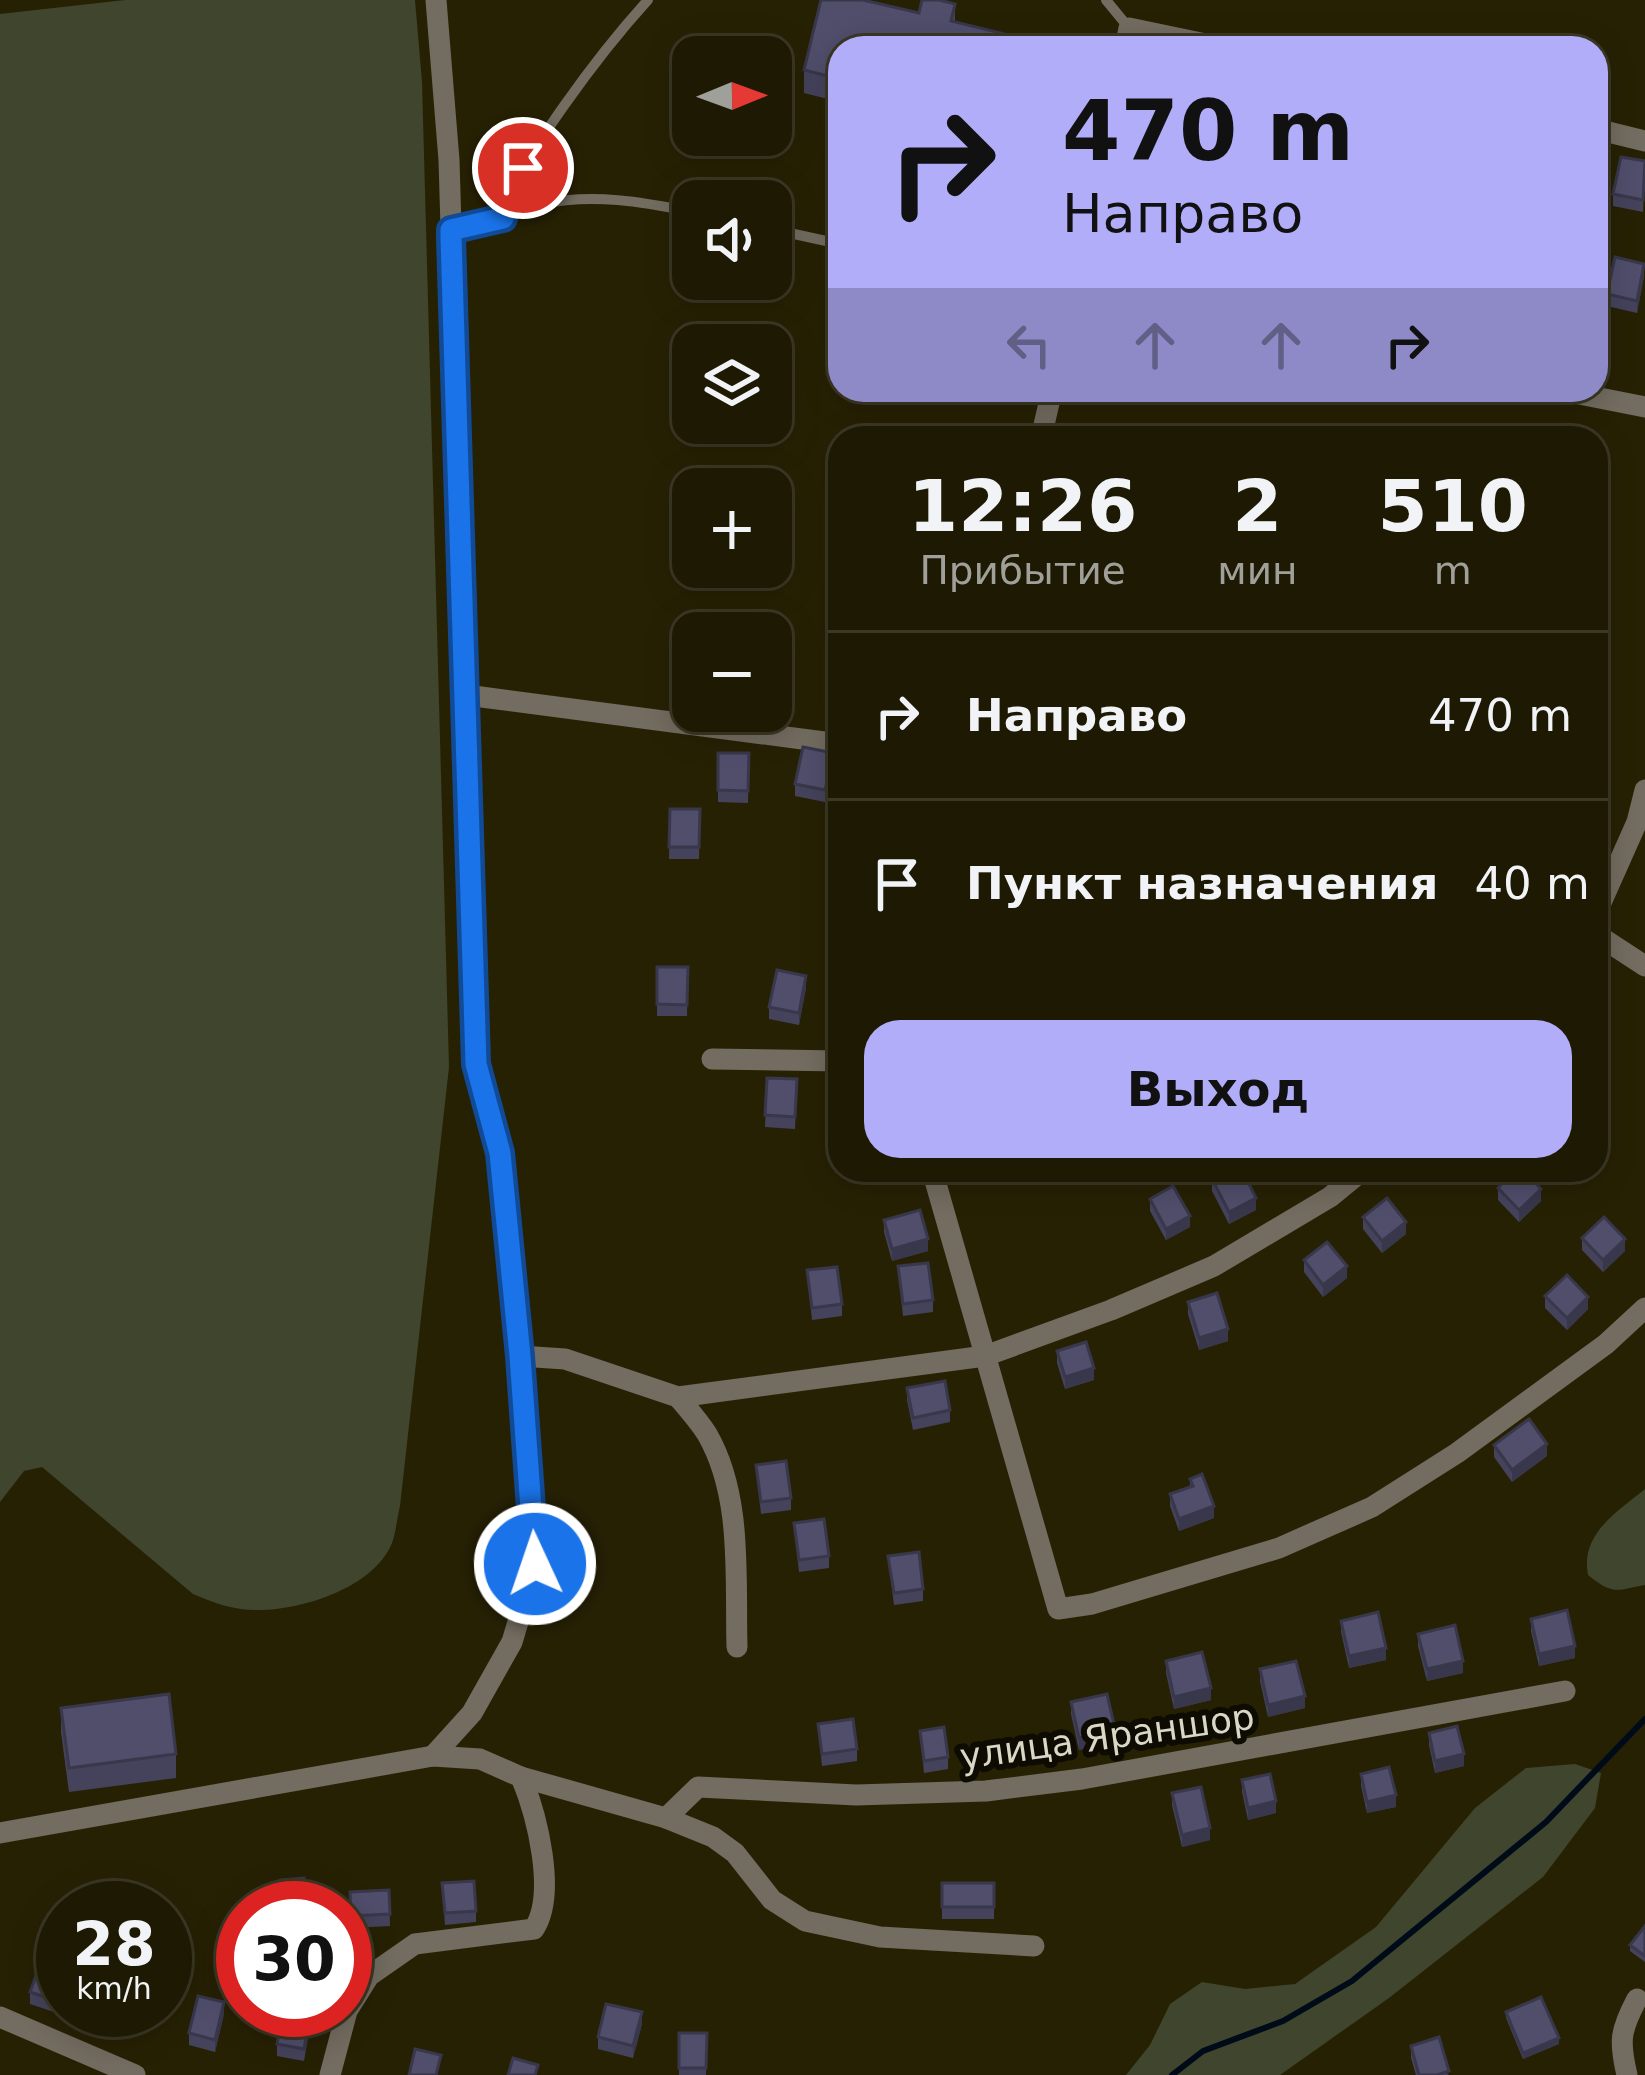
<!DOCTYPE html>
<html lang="ru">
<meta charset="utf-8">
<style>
:root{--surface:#1d1903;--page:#25220d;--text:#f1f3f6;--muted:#a0a09a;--line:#3b3825;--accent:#b2adf9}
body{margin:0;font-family:"DejaVu Sans",sans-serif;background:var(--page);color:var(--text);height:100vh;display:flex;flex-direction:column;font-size:45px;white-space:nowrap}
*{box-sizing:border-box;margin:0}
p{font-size:39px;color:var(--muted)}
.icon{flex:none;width:66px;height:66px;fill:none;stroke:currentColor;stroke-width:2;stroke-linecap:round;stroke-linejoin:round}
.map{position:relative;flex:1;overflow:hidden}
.sheet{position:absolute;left:828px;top:426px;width:780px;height:756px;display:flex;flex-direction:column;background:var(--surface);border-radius:36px;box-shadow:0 6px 30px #0003,0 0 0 3px var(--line)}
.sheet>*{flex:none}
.guide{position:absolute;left:828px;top:36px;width:780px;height:366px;border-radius:36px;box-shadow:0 6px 30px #0003,0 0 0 3px var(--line);background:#b2adf9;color:#111;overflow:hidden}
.needle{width:78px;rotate:89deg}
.tools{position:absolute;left:672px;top:36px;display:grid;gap:24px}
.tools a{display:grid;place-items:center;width:120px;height:120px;border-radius:24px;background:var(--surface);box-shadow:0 6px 30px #0003,0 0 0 3px var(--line);font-size:60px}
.speed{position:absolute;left:36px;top:1881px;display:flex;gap:24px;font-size:60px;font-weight:700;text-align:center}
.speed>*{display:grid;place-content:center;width:156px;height:156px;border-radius:50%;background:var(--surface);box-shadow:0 6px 30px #0003,0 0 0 3px var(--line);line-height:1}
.speed small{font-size:30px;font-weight:400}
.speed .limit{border:18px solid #d22;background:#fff;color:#111}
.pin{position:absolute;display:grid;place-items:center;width:102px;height:102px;color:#fff;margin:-51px;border:6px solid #fff;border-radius:50%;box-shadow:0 3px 12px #0007}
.me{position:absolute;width:132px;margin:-66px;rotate:357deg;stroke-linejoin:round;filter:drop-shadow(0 0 9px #0008)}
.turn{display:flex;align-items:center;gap:42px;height:252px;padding:0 36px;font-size:54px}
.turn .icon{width:156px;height:156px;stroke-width:2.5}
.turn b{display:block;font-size:84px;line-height:102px}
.lanes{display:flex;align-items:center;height:114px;padding:0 36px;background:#0003;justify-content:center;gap:60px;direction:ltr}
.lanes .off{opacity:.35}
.eta{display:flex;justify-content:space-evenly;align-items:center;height:204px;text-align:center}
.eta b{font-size:72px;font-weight:800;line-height:84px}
.primary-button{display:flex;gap:24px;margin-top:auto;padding:24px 36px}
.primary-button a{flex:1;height:138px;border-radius:36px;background:var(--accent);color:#111;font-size:48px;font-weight:800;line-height:138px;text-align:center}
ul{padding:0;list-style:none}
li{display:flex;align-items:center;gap:36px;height:168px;padding:0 36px;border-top:3px solid var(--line)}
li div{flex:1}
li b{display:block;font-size:45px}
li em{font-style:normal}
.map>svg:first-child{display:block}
</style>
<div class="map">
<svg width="1645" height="2075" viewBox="0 0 1645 2075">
<rect width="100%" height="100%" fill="#272104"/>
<g fill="#40452d">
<path d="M125,0H415L422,82L449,1067L400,1506C397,1518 396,1532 392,1543C374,1588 300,1611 256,1610C233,1610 214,1603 193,1594L42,1467L24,1471L0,1502V14Z"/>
<path d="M1645,1489V1585C1616,1590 1614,1596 1588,1575C1580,1534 1617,1512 1645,1489Z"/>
<path d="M1575,1764L1601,1773L1595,1808L1543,1877L1389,1998L1280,2075H1126L1150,2045L1170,2004L1202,1982L1245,1989L1295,1984L1376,1927L1475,1808L1526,1768Z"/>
</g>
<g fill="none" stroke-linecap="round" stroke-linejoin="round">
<path stroke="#000b19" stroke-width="6" d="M1172,2075L1203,2051L1283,2021L1352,1981L1546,1822L1645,1719"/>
<g stroke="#736c60" stroke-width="10">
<path d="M1106,0L1129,28"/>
<path d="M503,218C514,163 608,44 648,0"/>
<path d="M771,229L840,244"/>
<path d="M450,230C481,223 512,210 542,204C593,193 643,202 693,212"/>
</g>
<g stroke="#736c60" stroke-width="21">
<path d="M1125,48L1129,28L1225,48"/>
<path d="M1596,129L1645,141"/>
<path d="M1559,390L1645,407"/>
<path d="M1041,438L1052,390"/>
<path d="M466,695L840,744"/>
<path d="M1596,914L1637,822L1645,790"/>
<path d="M1596,934L1645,966"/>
<path d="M712,1059L840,1061"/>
<path d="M932,1170L1058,1609L1092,1604L1279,1548L1372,1507L1457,1453L1606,1344L1645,1308"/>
<path d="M520,1356L565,1359L678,1397L985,1356L1111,1310L1214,1266L1330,1197L1363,1170"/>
<path d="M678,1397C688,1409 699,1421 707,1434C743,1496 735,1578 737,1647"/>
<path d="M433,1756L472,1713L512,1642L535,1565L520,1356L499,1153L476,1064L449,160L436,0"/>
<path d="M666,1818L698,1787L856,1795L986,1791L1082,1779L1565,1691"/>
<path d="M0,1833L433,1756L480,1759L521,1777L666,1818L713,1837L735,1853L772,1900L805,1921L880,1937L1034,1946"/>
<path d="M0,2017L135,2075"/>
<path d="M330,2075L347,2011L369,1976L415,1944L534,1929C557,1894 537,1815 521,1777"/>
<path d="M1627,2075C1619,2041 1620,2031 1637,1999"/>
</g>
</g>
<g fill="#45435c">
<path d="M821,0H863L919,13L922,0H939L955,4V22L1042,43V48H840V102L804,93V70Z"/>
<path d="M1645,161L1643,212L1613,206V194Z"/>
<path d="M1644,276L1637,313L1607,306V294Z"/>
<path d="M840,631V676L833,675V663Z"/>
<path d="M718,753H749L748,803L718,802Z"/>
<path d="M833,765L825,802L795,796V784Z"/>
<path d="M670,809H700L699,859H669Z"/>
<path d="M657,967H688L687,1016H657Z"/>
<path d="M806,988L799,1025L769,1019V1007Z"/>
<path d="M767,1078L797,1079L795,1129L765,1127Z"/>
<path d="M1212,1179L1256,1210L1229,1224L1212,1191Z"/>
<path d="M1498,1188L1541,1201L1519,1222L1498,1200Z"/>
<path d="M1150,1199L1190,1227L1166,1240L1150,1211Z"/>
<path d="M1363,1217L1406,1234L1382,1253L1363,1229Z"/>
<path d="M884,1220L928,1251L892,1261L884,1232Z"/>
<path d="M1582,1238L1625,1251L1603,1272L1582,1250Z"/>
<path d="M1304,1260L1347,1278L1323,1297L1304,1272Z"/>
<path d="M898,1266L933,1300V1312L903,1316Z"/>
<path d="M807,1270L842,1304V1316L812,1320Z"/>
<path d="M1545,1296L1588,1309L1567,1330L1545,1308Z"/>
<path d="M1188,1302L1228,1341L1199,1350L1188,1314Z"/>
<path d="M1057,1351L1094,1380L1065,1389L1057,1363Z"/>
<path d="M907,1388L950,1410V1422L913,1430L907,1400Z"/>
<path d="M1494,1445L1547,1456L1512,1482L1494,1457Z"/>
<path d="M756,1465L791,1498V1510L761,1514Z"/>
<path d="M1190,1479L1214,1518L1179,1531L1170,1506V1494L1190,1487Z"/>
<path d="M794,1523L829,1556V1568L799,1572Z"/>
<path d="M888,1556L923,1589V1601L894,1605Z"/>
<path d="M1531,1619L1575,1658L1539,1666L1531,1631Z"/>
<path d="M1341,1621L1386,1660L1349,1668L1341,1632Z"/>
<path d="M1418,1634L1463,1673L1427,1681L1418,1646Z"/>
<path d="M1166,1661L1211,1700L1174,1709L1166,1673Z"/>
<path d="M1260,1669L1305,1708L1268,1717L1260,1681Z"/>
<path d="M1071,1702L1115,1741L1079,1750L1071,1714Z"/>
<path d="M61,1708L176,1754V1778L69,1792L61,1732Z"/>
<path d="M818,1724L857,1749V1761L822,1766Z"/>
<path d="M920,1731L948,1757V1769L924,1773Z"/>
<path d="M1429,1733L1464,1766L1435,1773L1429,1745Z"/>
<path d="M1361,1774L1396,1807L1367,1813L1361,1786Z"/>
<path d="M1242,1780L1276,1813L1248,1820L1242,1792Z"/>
<path d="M1172,1793L1210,1840L1182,1847L1172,1805Z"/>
<path d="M442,1883L476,1911V1922L445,1925Z"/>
<rect x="942" y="1883" width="52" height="36"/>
<path d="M389,1890L390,1926L351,1928L350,1892Z"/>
<path d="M1645,1926V1962L1630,1951V1945Z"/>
<path d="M63,1978L57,2013L30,2004V1992Z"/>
<path d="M95,2010H138L129,2035L95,2023Z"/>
<path d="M1506,2012L1559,2044L1523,2059L1506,2018Z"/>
<path d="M224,2014L215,2052L189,2045V2033Z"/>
<path d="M642,2024L633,2058L598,2049V2037Z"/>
<path d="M309,2032L304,2061L277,2056V2044Z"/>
<path d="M679,2033H707L706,2075H679Z"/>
<path d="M1411,2046L1449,2075H1416L1411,2058Z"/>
</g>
<g fill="#38374b">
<path d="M1644,264V276L1637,313V301Z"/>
<path d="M833,753V765L825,802V790Z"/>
<path d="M806,976V988L799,1025V1013Z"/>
<path d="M1541,1189V1201L1519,1222V1210Z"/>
<path d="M1256,1198V1210L1229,1224V1212Z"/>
<path d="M1190,1216V1227L1166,1240V1229Z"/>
<path d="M1406,1222V1234L1382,1253V1241Z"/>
<path d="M928,1239V1251L892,1261V1249Z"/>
<path d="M1625,1239V1251L1603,1272V1260Z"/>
<path d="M1347,1266V1278L1323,1297V1285Z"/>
<path d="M1588,1297V1309L1567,1330V1318Z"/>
<path d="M1228,1329V1341L1199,1350V1338Z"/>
<path d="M1094,1368V1380L1065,1389V1377Z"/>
<path d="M1547,1444V1456L1512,1482V1470Z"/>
<path d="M1214,1506V1518L1179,1531V1519Z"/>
<path d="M1575,1646V1658L1539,1666V1654Z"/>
<path d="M1386,1648V1660L1349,1668V1656Z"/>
<path d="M1463,1661V1673L1427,1681V1669Z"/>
<path d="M1211,1688V1700L1174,1709V1697Z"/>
<path d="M1305,1696V1708L1268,1717V1705Z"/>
<path d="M1115,1729V1741L1079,1750V1738Z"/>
<path d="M1464,1754V1766L1435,1773V1761Z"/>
<path d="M1396,1795V1807L1367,1813V1802Z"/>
<path d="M1276,1801V1813L1248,1820V1808Z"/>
<path d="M1210,1828V1840L1182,1847V1835Z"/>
<path d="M63,1983V1995L57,2013V2001Z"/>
<path d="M224,2002V2014L215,2052V2040Z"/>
<path d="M134,2010H138L129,2035V2023Z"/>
<path d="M642,2012V2024L633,2058V2046Z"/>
<path d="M1559,2038V2044L1523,2059V2053Z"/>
</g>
<g fill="#504e6b" stroke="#38374b" stroke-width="3">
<path d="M821,0H863L919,13L922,0H939L955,4L951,21L1042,43L1041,48H840V79L804,70Z"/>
<path d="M1621,157L1645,161L1643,200L1613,194Z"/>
<path d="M1615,257L1644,264L1637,301L1607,294Z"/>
<path d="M840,631V664L833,663Z"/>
<path d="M803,747L833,753L825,790L795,784Z"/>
<path d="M718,753H749L748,791L718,790Z"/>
<path d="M670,809H700L699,847H669Z"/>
<path d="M657,967H688L687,1005L657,1004Z"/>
<path d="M777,970L806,976L799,1013L769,1007Z"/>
<path d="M767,1078L797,1079L795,1117L765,1115Z"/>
<path d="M1229,1170H1242L1256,1198L1229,1212L1212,1179Z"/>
<path d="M1516,1170H1523L1541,1189L1519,1210L1498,1188Z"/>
<path d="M1173,1186L1190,1216L1166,1229L1150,1199Z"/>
<path d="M1387,1198L1406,1222L1382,1241L1363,1217Z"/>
<path d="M920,1210L928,1239L892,1249L884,1220Z"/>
<path d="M1604,1217L1625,1239L1603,1260L1582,1238Z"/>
<path d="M1327,1242L1347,1266L1323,1285L1304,1260Z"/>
<path d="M928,1263L933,1300L903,1304L898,1266Z"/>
<path d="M837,1267L842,1304L812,1308L807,1270Z"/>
<path d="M1567,1275L1588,1297L1567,1318L1545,1296Z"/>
<path d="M1217,1293L1228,1329L1199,1338L1188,1302Z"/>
<path d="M1086,1342L1094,1368L1065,1377L1057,1351Z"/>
<path d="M945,1381L950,1410L913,1418L907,1388Z"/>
<path d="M1529,1419L1547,1444L1512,1470L1494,1445Z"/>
<path d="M786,1461L791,1498L761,1502L756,1465Z"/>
<path d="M1202,1474L1214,1506L1179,1519L1170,1494L1193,1486L1190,1479Z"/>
<path d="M824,1519L829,1556L799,1560L794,1523Z"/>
<path d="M919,1552L923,1589L894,1593L888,1556Z"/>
<path d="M1567,1610L1575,1646L1539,1654L1531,1619Z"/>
<path d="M1378,1612L1386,1648L1349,1656L1341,1621Z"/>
<path d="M1455,1625L1463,1661L1427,1669L1418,1634Z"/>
<path d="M1202,1652L1211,1688L1174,1697L1166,1661Z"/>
<path d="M1296,1661L1305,1696L1268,1705L1260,1669Z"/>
<path d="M169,1694L176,1754L69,1768L61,1708Z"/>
<path d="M1107,1694L1115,1729L1079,1738L1071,1702Z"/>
<path d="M853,1719L857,1749L822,1754L818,1724Z"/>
<path d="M1457,1726L1464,1754L1435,1761L1429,1733Z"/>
<path d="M944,1727L948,1757L924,1761L920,1731Z"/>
<path d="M1389,1767L1396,1795L1367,1802L1361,1774Z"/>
<path d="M1270,1774L1276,1801L1248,1808L1242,1780Z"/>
<path d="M1201,1787L1210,1828L1182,1835L1172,1793Z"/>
<path d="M304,1878L306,1908H282L280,1880Z"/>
<path d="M474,1881L476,1911L445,1913L442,1883Z"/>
<rect x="942" y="1883" width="52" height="24"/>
<path d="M389,1890L390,1914L351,1916L350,1892Z"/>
<path d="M1645,1926V1956L1630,1945Z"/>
<path d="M38,1970L63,1978L57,2001L30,1992Z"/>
<path d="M198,1996L224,2002L215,2040L189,2033Z"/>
<path d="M1541,1997L1559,2038L1523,2053L1506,2012Z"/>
<path d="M606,2004L642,2012L633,2046L598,2037Z"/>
<path d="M95,2010H134L129,2023Z"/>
<path d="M282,2016L309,2020L304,2049L277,2044Z"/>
<path d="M679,2033H707L706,2068H679Z"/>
<path d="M1439,2037L1449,2071L1437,2075H1419L1411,2046Z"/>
<path d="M415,2049L441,2055L436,2075H409Z"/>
<path d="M513,2058L538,2065L535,2075H508Z"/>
</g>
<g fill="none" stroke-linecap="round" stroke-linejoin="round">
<g stroke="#114b97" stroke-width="30">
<path id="route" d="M523,168L508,193L503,218L451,230V238L476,1064L500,1153L520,1356L535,1564"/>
</g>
<use href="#route" stroke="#1a73e8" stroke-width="21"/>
</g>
<g text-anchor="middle" stroke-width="12" stroke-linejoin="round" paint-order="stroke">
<g font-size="36" fill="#dad7c6" stroke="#0d0b02">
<text transform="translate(1107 1736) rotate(-8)" y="13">улица Яраншор</text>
</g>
</g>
</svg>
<div class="tools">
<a><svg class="needle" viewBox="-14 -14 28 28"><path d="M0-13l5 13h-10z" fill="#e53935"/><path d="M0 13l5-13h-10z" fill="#a0a09a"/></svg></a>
<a><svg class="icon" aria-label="sound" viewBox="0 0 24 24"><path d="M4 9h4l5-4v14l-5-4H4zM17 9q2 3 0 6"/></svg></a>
<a><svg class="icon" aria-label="layers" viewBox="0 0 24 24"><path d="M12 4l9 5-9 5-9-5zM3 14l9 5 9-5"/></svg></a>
<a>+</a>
<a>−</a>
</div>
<div class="speed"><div>28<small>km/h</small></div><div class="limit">30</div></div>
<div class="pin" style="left:523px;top:168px;background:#d93025"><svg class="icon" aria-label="arrive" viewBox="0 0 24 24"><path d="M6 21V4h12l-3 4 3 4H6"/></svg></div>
<svg class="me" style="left:535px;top:1564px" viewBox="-20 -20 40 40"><circle r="17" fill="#1a73e8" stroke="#fff" stroke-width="3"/><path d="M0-11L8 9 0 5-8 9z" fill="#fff"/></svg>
<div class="guide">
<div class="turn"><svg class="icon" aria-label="right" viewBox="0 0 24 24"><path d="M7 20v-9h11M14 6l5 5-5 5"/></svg><div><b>470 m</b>Направо</div></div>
<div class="lanes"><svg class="icon off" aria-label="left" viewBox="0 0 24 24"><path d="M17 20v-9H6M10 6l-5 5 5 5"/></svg><svg class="icon off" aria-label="ahead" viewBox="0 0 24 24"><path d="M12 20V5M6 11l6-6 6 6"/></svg><svg class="icon off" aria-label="ahead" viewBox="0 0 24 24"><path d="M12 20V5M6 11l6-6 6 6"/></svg><svg class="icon" aria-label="right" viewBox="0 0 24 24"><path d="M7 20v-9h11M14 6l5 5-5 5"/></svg></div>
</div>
<section class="sheet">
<div class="eta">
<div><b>12:26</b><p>Прибытие</p></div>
<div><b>2</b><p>мин</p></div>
<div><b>510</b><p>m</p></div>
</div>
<ul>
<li><svg class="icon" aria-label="right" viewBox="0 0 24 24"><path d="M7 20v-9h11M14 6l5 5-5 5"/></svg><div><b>Направо</b></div><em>470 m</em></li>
<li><svg class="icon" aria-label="arrive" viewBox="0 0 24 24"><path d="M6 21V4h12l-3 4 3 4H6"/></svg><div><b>Пункт назначения</b></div><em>40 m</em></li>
</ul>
<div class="primary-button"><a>Выход</a></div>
</section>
</div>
